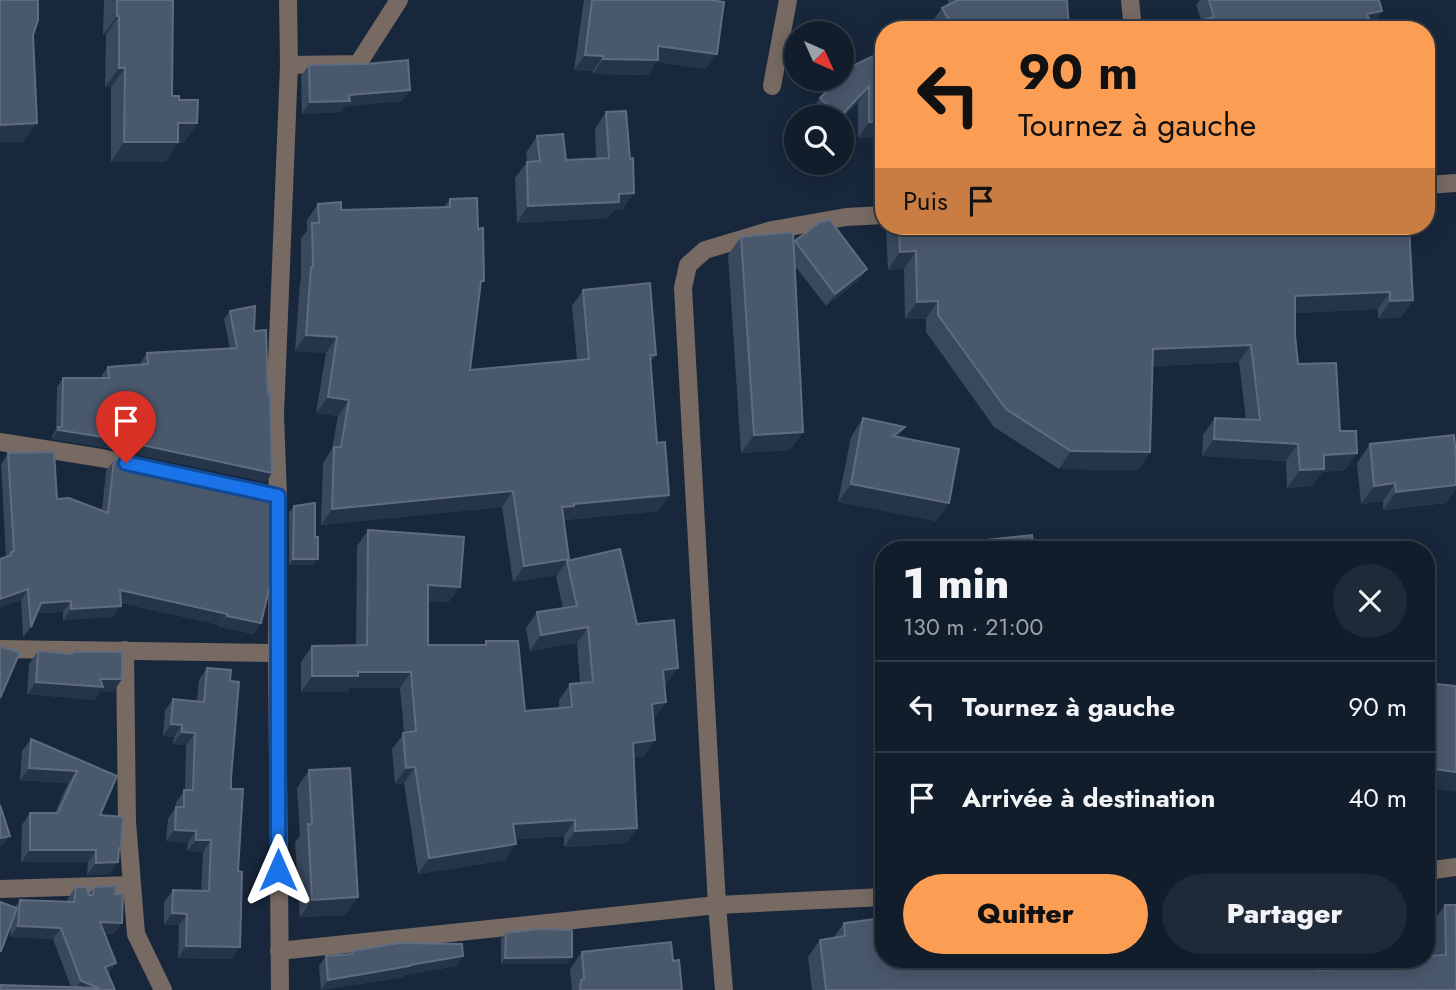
<!DOCTYPE html>
<html lang="fr">
<meta charset="utf-8">
<style>
:root{--surface:#121d2c;--page:#1f2a38;--text:#f1f3f6;--muted:#9ca2a9;--line:#313b48;--accent:#fc9d54}
body{margin:0;font-family:Jost,sans-serif;background:var(--page);color:var(--text);height:100vh;display:flex;flex-direction:column;font-size:26px;white-space:nowrap}
*{box-sizing:border-box;margin:0}
p{font-size:23px;color:var(--muted)}
.icon{flex:none;width:38px;height:38px;fill:none;stroke:currentColor;stroke-width:2;stroke-linecap:round;stroke-linejoin:round}
.map{position:relative;flex:1;overflow:hidden}
.details{position:absolute;left:875px;top:541px;width:560px;height:427px;display:flex;flex-direction:column;background:var(--surface);border-radius:28px;box-shadow:0 4px 18px #0003,0 0 0 2px var(--line)}
.details>*{flex:none}
.top-card{position:absolute;left:875px;top:21px;width:560px;height:214px;border-radius:28px;box-shadow:0 4px 18px #0003,0 0 0 2px var(--line);background:#fc9d54;color:#111;overflow:hidden}
.needle{width:46px;rotate:135deg}
.tools{position:absolute;left:784px;top:21px;display:grid;gap:14px}
.tools a{display:grid;place-items:center;width:70px;height:70px;border-radius:50%;background:var(--surface);box-shadow:0 4px 18px #0003,0 0 0 2px var(--line);font-size:35px}
.pin{position:absolute;display:grid;place-items:center;width:60px;height:60px;color:#fff;margin:-72px -30px;border-radius:50% 50% 50% 0;rotate:-45deg;box-shadow:0 0 7px #0007}
.pin .icon{rotate:45deg}
.me{position:absolute;width:77px;margin:-38px;rotate:0deg;stroke-linejoin:round;filter:drop-shadow(0 0 5px #0008)}
.turn{display:flex;align-items:center;gap:24px;height:147px;padding:0 28px;font-size:32px}
.turn .icon{width:91px;height:91px;stroke-width:2.5}
.turn b{display:block;font-size:49px;line-height:60px}
.then{display:flex;align-items:center;height:66px;padding:0 28px;background:#0003;gap:14px;font-size:26px}
.round{display:grid;place-items:center;flex:none;width:74px;height:74px;border-radius:37px;background:var(--page)}
.overview{display:flex;align-items:center;justify-content:space-between;height:119px;padding:0 28px}
h1{font-size:42px;font-weight:800;line-height:52px}
.button{display:flex;gap:14px;margin-top:auto;padding:14px 28px}
.button a{flex:1;height:80px;border-radius:42px;background:var(--accent);color:#111;font-size:28px;font-weight:800;line-height:80px;text-align:center}
.button a+a{background:var(--page);color:var(--text)}
ul{padding:0;list-style:none}
li{display:flex;align-items:center;gap:21px;height:91px;padding:0 28px;border-top:2px solid var(--line)}
li div{flex:1}
li b{display:block;font-size:26px}
li em{font-style:normal}
.map>svg:first-child{display:block}
</style>
<div class="map">
<svg width="1456" height="990" viewBox="0 0 1456 990">
<rect width="100%" height="100%" fill="#18273b"/>
<g fill="none" stroke-linecap="round" stroke-linejoin="round">
<g stroke="#766a62" stroke-width="18">
<path d="M1130,0L1133,30"/>
<path d="M289,65L358,64L399,0"/>
<path d="M772,86L788,0"/>
<path d="M1426,185L1456,183"/>
<path d="M0,442L101,458L134,465"/>
<path d="M0,649L277,653"/>
<path d="M125,650L127,822L136,934L163,990"/>
<path d="M1426,871L1456,867"/>
<path d="M0,889L132,885"/>
<path d="M279,951L717,905L884,897"/>
<path d="M280,990L277,653L278,496L275,415L289,65L288,0"/>
<path d="M724,990L717,905L683,288L688,265L705,250L772,230L846,217L884,215"/>
</g>
</g>
<g fill="#39485d">
<path d="M104,0H173L172,96L179,100L197,123L184,143H178L165,162H111V87H105L106,35H103Z"/>
<path d="M584,0H710L706,69L656,62L648,75L593,74V71L574,70Z"/>
<path d="M948,0H1067L1069,30H937L932,22L942,8L948,5Z"/>
<path d="M1200,0H1209L1372,25L1363,27L1361,30H1197L1202,22L1196,5Z"/>
<path d="M884,51V137L858,138V102L842,119V117H812L808,114L820,98Z"/>
<path d="M309,65L410,90L402,101L346,106L341,112L302,114L301,76Z"/>
<path d="M606,112L630,159L634,193L622,210H614L608,218L517,223L515,178L527,162L526,153L537,136L566,160L596,158L595,129Z"/>
<path d="M450,199L480,287L470,370L577,360L572,306L583,290L656,355L650,362L657,443L669,495L658,511L564,520L568,561L637,624L667,684H664L666,702L655,718H653L644,756L634,757L637,828L626,843L564,847V836L516,839V844L505,860L418,874L404,783L395,784L392,749L404,733L400,688H350L347,692H301V662L312,646L356,645L357,546L368,530L449,602L428,601V645H484L486,641L525,711L559,708V700L570,684L580,683L577,643L530,651L526,628L537,612L563,608L556,577L557,575L513,582L502,507L321,525L323,463L332,449L338,416L316,413L326,353L295,351L300,283L301,280V239L307,230V220L318,204L341,210L444,207Z"/>
<path d="M886,226H1409L1413,300L1401,317L1378,319V309L1295,313V335L1298,364L1340,431L1357,453L1345,470L1322,472L1312,486L1287,488L1286,461L1202,456L1203,435L1215,418L1246,420L1239,362L1153,366L1150,452L1138,470L1059,469L994,427L926,332V319H905L904,269L888,270Z"/>
<path d="M741,237L794,243L795,241L867,269L858,281L826,306L795,266L803,432L790,450L741,453L728,255Z"/>
<path d="M230,311L254,331L268,394L272,473L266,482L103,447L52,439V436L56,430L57,387L63,378H103L102,375L108,367L141,364V362L147,353L230,348L224,319Z"/>
<path d="M863,418L905,427L898,437L936,521L838,502L851,437Z"/>
<path d="M1370,444L1446,503L1383,510V501L1361,504L1357,463Z"/>
<path d="M8,453L57,499L102,511L106,471L114,460L261,623L253,634L219,627L220,625L121,603L113,617L63,620V612L37,613L31,627L23,637L21,600L0,607V559L6,557L1,464Z"/>
<path d="M294,506L315,537L313,565H289V512Z"/>
<path d="M978,541L1034,550H971Z"/>
<path d="M38,651L71,654L72,652L122,679L113,692H100L94,700L27,694L29,664Z"/>
<path d="M207,668L230,681L231,778L238,871L240,947L231,959L178,958L179,925H164V902L173,890L201,891L203,852L187,851L188,843L166,841L168,819L176,807V802L185,790L186,745L173,744L174,737L163,736L165,711L173,699L197,701L199,680Z"/>
<path d="M31,739L117,776L100,815L121,848L110,874L87,875L88,862H21L22,825L30,813H55L68,783L20,780L22,751Z"/>
<path d="M309,770L358,897L345,915L300,917L295,842L300,836L297,788Z"/>
<path d="M76,887L89,894L94,887L114,934H104L116,963L108,974L115,990L71,987L53,939L10,937L11,923L15,907L20,900L67,902L68,898Z"/>
<path d="M1445,905L1456,990H812L808,957L820,940L833,938L844,923L884,959L1318,970L1416,963L1419,959H1426L1433,955V922Z"/>
<path d="M506,933L568,964H501V939Z"/>
<path d="M352,951L463,956L456,966L404,975L403,977L321,990L319,966L326,956L350,954Z"/>
<path d="M582,952L673,961L682,990H572L570,969Z"/>
</g>
<g fill="#253449">
<path d="M1382,11L1372,25L1363,27L1361,30H1348L1352,24L1367,14Z"/>
<path d="M117,16H119L106,35H103Z"/>
<path d="M658,46L717,54L706,69L656,62L648,75L593,74L603,59Z"/>
<path d="M585,55L603,56L593,71L574,70Z"/>
<path d="M119,68H125L111,87H105Z"/>
<path d="M869,86L858,102L842,119V117H840Z"/>
<path d="M410,90L402,101L346,106L341,112L302,114L310,102L349,95Z"/>
<path d="M884,121V137L858,138L869,122Z"/>
<path d="M37,123L23,142L0,143V125Z"/>
<path d="M178,123H197L184,143H178L165,162H111L124,142Z"/>
<path d="M634,193L622,210H614L608,218L517,223L528,206L619,194Z"/>
<path d="M916,251L904,269L888,270L900,252Z"/>
<path d="M867,269L858,281L826,306L835,294Z"/>
<path d="M1390,292L1378,309L1283,314L1295,296Z"/>
<path d="M1413,300L1401,317L1378,319L1390,301Z"/>
<path d="M938,301L926,319H905L917,302Z"/>
<path d="M306,335L337,337L326,353L295,351Z"/>
<path d="M1251,345L1239,362L1141,367L1153,349Z"/>
<path d="M328,397L349,400L338,416L316,413Z"/>
<path d="M905,427L893,445V436Z"/>
<path d="M58,430L109,438L272,473L266,482L103,447L52,439Z"/>
<path d="M803,432L790,450L741,453L754,435Z"/>
<path d="M1214,439L1298,444L1286,461L1202,456Z"/>
<path d="M1071,451L1150,452L1138,470L1059,469Z"/>
<path d="M1357,453L1345,470L1322,472L1312,486L1287,488L1300,470L1324,455Z"/>
<path d="M1395,483L1383,501L1361,504L1374,486Z"/>
<path d="M851,484L949,503L936,521L838,502Z"/>
<path d="M1456,485V489L1446,503L1383,510L1396,492Z"/>
<path d="M513,491L502,507L321,525L332,509Z"/>
<path d="M669,495L658,511L564,520L562,507L574,504Z"/>
<path d="M293,559H318L313,565H289Z"/>
<path d="M569,559L557,575L513,582L524,566Z"/>
<path d="M428,585L460,587L449,602L417,600Z"/>
<path d="M28,589L21,600L0,607V599Z"/>
<path d="M120,590L227,614L220,625L112,601Z"/>
<path d="M71,601L63,612L34,613L41,603Z"/>
<path d="M121,606L113,617L63,620L71,609Z"/>
<path d="M227,616L261,623L253,634L219,627Z"/>
<path d="M588,627L577,643L530,651L541,635Z"/>
<path d="M678,668L667,684L652,686L663,670Z"/>
<path d="M358,672H411L400,688H350L347,692H301L312,676Z"/>
<path d="M100,679H122L113,692H100L94,700L27,694L36,682Z"/>
<path d="M666,702L655,718L641,719L652,704Z"/>
<path d="M171,724L182,725L174,737L163,736Z"/>
<path d="M182,732L195,733L186,745L173,744Z"/>
<path d="M655,740L644,756L622,758L633,743Z"/>
<path d="M415,767L404,783L395,784L406,768Z"/>
<path d="M29,768L77,771L68,783L20,780Z"/>
<path d="M1426,768L1456,772V792L1426,788Z"/>
<path d="M575,820L564,836L502,840L513,824Z"/>
<path d="M637,828L626,843L564,847L575,831Z"/>
<path d="M175,830L196,831L188,843L166,841Z"/>
<path d="M10,836L2,846L0,847V838Z"/>
<path d="M196,840H211L203,852L187,851Z"/>
<path d="M516,844L505,860L418,874L429,858Z"/>
<path d="M30,850H96L88,862H21Z"/>
<path d="M118,862L110,874L87,875L96,863Z"/>
<path d="M358,897L345,915L300,917L312,900Z"/>
<path d="M172,913L187,914L179,925H164Z"/>
<path d="M100,922L122,923L114,934L92,933Z"/>
<path d="M18,926L61,928L53,939L10,937Z"/>
<path d="M186,946L240,947L231,959L178,958Z"/>
<path d="M463,956L456,966L404,975L403,977L321,990L328,980Z"/>
<path d="M572,957L568,964H501L505,958Z"/>
<path d="M116,963L108,974L105,967Z"/>
<path d="M81,981L99,988L75,990Z"/>
</g>
<g fill="#4a586c" stroke="#5f6c80" stroke-width="2">
<path d="M0,0H38V20L33,35L37,123L0,125Z"/>
<path d="M117,0H173L172,96H179V100H198L197,123H178V142H124L125,68H119V16H117Z"/>
<path d="M592,0H710L724,2L717,54L658,46V60L603,59V56L585,55Z"/>
<path d="M958,0H1067L1069,30H955L942,8Z"/>
<path d="M1209,0H1379L1382,11L1367,14L1369,19L1352,24L1354,30H1206L1204,20L1214,17Z"/>
<path d="M884,51V121L869,122V86L840,117L820,98L838,79H842V75L850,67Z"/>
<path d="M408,60L410,90L349,95L350,101L310,102L309,65L366,64Z"/>
<path d="M626,111L630,159L633,158L634,193L619,194V202L528,206L527,162L540,161L537,136L563,134L566,160L609,158L606,112Z"/>
<path d="M477,198L478,229L483,228L484,281H481L470,370L589,359L583,290L650,283L656,355H650L657,443L665,442L669,495L574,504V506L562,507L569,559L524,566L513,491L332,509L334,447H341L349,400L328,397L337,337L306,335L311,267H313L312,223H319L318,204L341,202V210L450,207V199Z"/>
<path d="M830,220L867,269L835,294L795,241L820,222Z"/>
<path d="M899,226H1409L1413,300L1390,301V292L1295,296V335L1298,364L1336,363L1340,431H1356L1357,453L1324,455V469L1300,470L1298,444L1214,439L1215,418L1260,420L1251,345L1153,349L1150,452L1071,451L1006,409L938,315V301L917,302L916,251L900,252Z"/>
<path d="M793,232L803,432L754,435L741,237Z"/>
<path d="M255,306L254,331L266,330L268,394H270L272,473L109,438L58,430V427H62L63,378H109L108,367L148,364L147,353L237,348L230,311Z"/>
<path d="M863,418L905,427L893,436L959,449L949,503L851,484Z"/>
<path d="M1454,435L1456,455V485L1396,492L1395,483L1374,486L1370,444Z"/>
<path d="M54,452L57,499L69,498L108,513L114,460L272,494L270,505H274V568L261,623L227,616V614L120,590L121,606L71,609V601L41,603L31,627L28,589L0,599V559L11,555V552L14,551L8,453Z"/>
<path d="M315,503V537H318V559H293L294,506Z"/>
<path d="M368,530L464,537L460,587L428,585V645H486V641H518L525,711L572,707L570,684L593,682L588,627L541,635L537,612L577,606L567,561L620,549L637,624L674,620L678,668L663,670L666,702L652,704L655,740L633,743L637,828L575,831V820L513,824L516,844L429,858L415,767L406,768L403,733L416,731L411,672H358V676H312V646L367,645Z"/>
<path d="M1032,535L1034,550H979L978,541Z"/>
<path d="M0,647L20,652L0,698Z"/>
<path d="M38,651L72,654V652H122V679H100L103,687L36,682Z"/>
<path d="M207,668L231,670L230,681L239,682L231,778V789H243L238,871L242,872L240,947L186,946L187,914L172,913L173,890L209,891L211,840H196V831L175,830L176,807H184V790H193L195,733L182,732V725L171,724L173,699L204,702Z"/>
<path d="M1426,683L1456,686V772L1426,768Z"/>
<path d="M31,739L117,776L100,815L123,817L121,848H119L118,862L96,863V850H30V813H58L77,771L29,768Z"/>
<path d="M350,768L358,897L312,900L308,824H312L309,770Z"/>
<path d="M0,805L10,836L0,838Z"/>
<path d="M116,886L115,894H123L122,923L100,922L116,963L105,967L115,990H0V985L99,988L81,981L61,928L18,926L20,900L74,902L76,887H86L89,895H93L94,887Z"/>
<path d="M0,902L17,908L1,951H0Z"/>
<path d="M1445,905H1456V990H826L820,940L845,936L844,923L884,918V959H1317L1318,970L1422,963V959H1426V956L1446,955Z"/>
<path d="M539,929L571,930L572,931V957L505,958L506,933Z"/>
<path d="M671,942L673,961L679,960L682,990H580L581,980L584,979L582,952Z"/>
<path d="M399,943L462,944L463,956L410,965V966L328,980L326,956L352,954V951Z"/>
</g>
<g fill="none" stroke-linecap="round" stroke-linejoin="round">
<g stroke="#114b97" stroke-width="18">
<path id="route" d="M126,463L278,496V870"/>
</g>
<use href="#route" stroke="#1a73e8" stroke-width="12"/>
</g>
</svg>
<div class="tools">
<a><svg class="needle" viewBox="-14 -14 28 28"><path d="M0-13l5 13h-10z" fill="#e53935"/><path d="M0 13l5-13h-10z" fill="#9ca2a9"/></svg></a>
<a><svg class="icon" aria-label="search" viewBox="0 0 24 24"><circle cx="10" cy="10" r="6"/><path d="M15 15l6 6"/></svg></a>
</div>
<div class="pin" style="left:126px;top:463px;background:#d93025"><svg class="icon" aria-label="arrive" viewBox="0 0 24 24"><path d="M6 21V4h12l-3 4 3 4H6"/></svg></div>
<svg class="me" style="left:278px;top:870px" viewBox="-20 -20 40 40"><path d="M0-17L14 15 0 8-14 15z" fill="#1a73e8" stroke="#fff" stroke-width="4"/></svg>
<div class="top-card">
<div class="turn"><svg class="icon" aria-label="left" viewBox="0 0 24 24"><path d="M17 20v-9H6M10 6l-5 5 5 5"/></svg><div><b>90 m</b>Tournez à gauche</div></div>
<div class="then">Puis<svg class="icon" aria-label="arrive" viewBox="0 0 24 24"><path d="M6 21V4h12l-3 4 3 4H6"/></svg></div>
</div>
<section class="details">
<div class="overview"><div><h1>1 min</h1><p>130 m · 21:00</p></div><a class="round"><svg class="icon" aria-label="close" viewBox="0 0 24 24"><path d="M6 6l12 12M18 6L6 18"/></svg></a></div>
<ul>
<li><svg class="icon" aria-label="left" viewBox="0 0 24 24"><path d="M17 20v-9H6M10 6l-5 5 5 5"/></svg><div><b>Tournez à gauche</b></div><em>90 m</em></li>
<li><svg class="icon" aria-label="arrive" viewBox="0 0 24 24"><path d="M6 21V4h12l-3 4 3 4H6"/></svg><div><b>Arrivée à destination</b></div><em>40 m</em></li>
</ul>
<div class="button"><a>Quitter</a><a>Partager</a></div>
</section>
</div>
